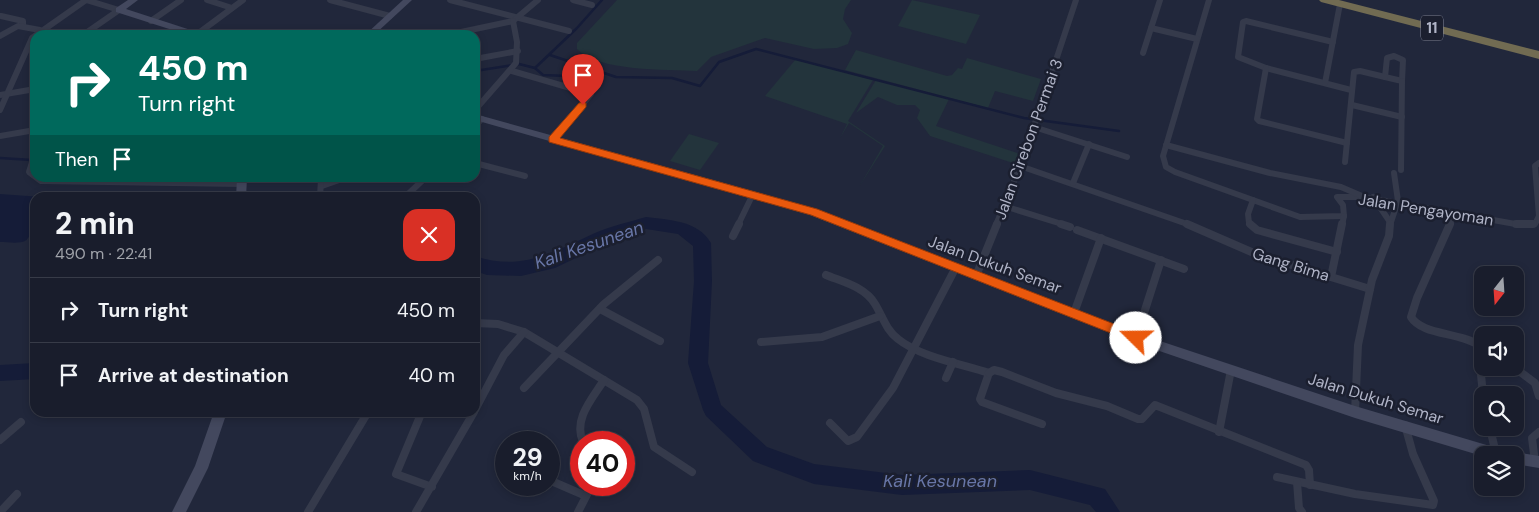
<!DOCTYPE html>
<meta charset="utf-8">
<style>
:root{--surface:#191d2c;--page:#222634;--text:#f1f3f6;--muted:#9fa2a9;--line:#373b48}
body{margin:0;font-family:"DM Sans",sans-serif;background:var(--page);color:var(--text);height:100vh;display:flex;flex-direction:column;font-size:19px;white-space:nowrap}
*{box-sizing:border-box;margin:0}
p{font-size:16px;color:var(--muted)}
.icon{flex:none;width:28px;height:28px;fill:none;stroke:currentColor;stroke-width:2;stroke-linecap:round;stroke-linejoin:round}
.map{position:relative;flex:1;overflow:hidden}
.side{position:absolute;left:30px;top:192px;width:450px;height:225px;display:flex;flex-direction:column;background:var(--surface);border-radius:15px;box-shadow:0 2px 8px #0003,0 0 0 1px var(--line)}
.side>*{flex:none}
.guide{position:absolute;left:30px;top:30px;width:450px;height:152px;border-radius:15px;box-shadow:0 2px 8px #0003,0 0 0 1px var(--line);background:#00695c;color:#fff;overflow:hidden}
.needle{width:32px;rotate:197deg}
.fabs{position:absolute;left:1474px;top:266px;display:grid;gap:10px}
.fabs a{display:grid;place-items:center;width:50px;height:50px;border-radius:10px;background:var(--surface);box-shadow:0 2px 8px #0003,0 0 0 1px var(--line);font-size:25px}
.speed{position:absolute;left:495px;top:431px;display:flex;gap:10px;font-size:25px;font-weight:700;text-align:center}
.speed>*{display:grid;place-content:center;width:65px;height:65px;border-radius:50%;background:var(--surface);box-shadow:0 2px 8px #0003,0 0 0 1px var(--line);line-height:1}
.speed small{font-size:12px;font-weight:400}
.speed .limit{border:8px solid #d22;background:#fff;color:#111}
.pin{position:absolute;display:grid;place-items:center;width:42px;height:42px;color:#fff;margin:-51px -21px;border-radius:50% 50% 50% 0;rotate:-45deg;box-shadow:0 0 5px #0007}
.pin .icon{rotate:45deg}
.me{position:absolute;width:55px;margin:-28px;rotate:292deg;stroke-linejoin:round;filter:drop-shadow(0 0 4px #0008)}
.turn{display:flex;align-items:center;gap:18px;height:105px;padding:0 25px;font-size:22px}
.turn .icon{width:65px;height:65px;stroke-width:2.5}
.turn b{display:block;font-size:35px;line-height:42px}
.then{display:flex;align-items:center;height:48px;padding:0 25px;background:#0003;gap:10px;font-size:19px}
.round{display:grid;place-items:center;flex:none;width:52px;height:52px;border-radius:15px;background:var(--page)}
.head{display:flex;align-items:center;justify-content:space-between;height:85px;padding:0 25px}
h1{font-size:30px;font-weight:800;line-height:38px}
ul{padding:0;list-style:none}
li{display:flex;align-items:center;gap:15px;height:65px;padding:0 25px;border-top:1px solid var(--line)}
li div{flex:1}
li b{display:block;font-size:19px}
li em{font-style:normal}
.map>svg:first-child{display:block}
</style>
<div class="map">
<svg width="1539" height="512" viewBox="0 0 1539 512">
<rect width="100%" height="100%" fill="#21273b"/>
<g fill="#23343c">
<path d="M617,0H851L845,9L843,19L852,33L848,44L837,48L814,49L765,38L711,57L697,71C666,69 599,72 577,49V43Z"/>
<path d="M912,0L980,15L966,44L898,26Z"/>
<path d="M856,50L947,76L952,75L958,68L962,69L967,58L1041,79L1033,101L995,91L988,108L845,70Z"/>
<path d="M796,59L873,80L848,121L885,146L859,187L883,146L849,123L840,138L847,124L765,96Z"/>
<path d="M876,80L949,99L936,126L1020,154L1016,164L930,136L917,118L920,110L915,105H897L878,97L856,113Z"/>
<path d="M689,134L719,143L700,170L670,161Z"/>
</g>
<path fill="#151c38" d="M0,194L42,197L35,198C35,208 35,235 25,241C19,244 7,242 0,242Z"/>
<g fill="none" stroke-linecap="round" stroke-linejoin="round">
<g stroke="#151c38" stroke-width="2.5">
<path d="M550,55L616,77L672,78L700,86L719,62L756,49L1024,118L1119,131"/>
<path d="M535,68L543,75L567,76"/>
<path d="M475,71L519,64L535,68L577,28L602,0"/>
<path d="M0,158L32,160"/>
</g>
<g fill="#151c38" fill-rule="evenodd">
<path d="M646,217C668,220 698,220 711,243L712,281L708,363L721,405L767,447L814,464L902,475L1030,470L1105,489L1120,512H1096L1090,505L1030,490L902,495L814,484L753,461L706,416L703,410L688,363L694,281L693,246L678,234L646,229L609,242L555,268L521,276L487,275L475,271V256C522,272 553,252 595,233C611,226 629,222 646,217Z"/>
<path d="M35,363V379L0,381V365Z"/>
</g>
<g stroke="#353a4b" stroke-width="6">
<path d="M86,0L119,10"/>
<path d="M207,0L232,8"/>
<path d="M330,0L390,16"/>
<path d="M450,0L569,31"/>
<path d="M573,0L592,5"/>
<path d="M1209,0L1163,156L1166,167L1175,172L1300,217L1344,216L1343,205L1337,197H1364L1521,225L1535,224L1539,216L1535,166L1539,163"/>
<path d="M1,16L23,21V25"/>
<path d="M151,21L181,0"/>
<path d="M1151,28L1197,39"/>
<path d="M83,35L119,10"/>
<path d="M196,35L243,0"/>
<path d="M447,35L513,21L538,0"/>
<path d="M0,36L18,26L40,30"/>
<path d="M1333,42L1246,21L1243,22L1238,57L1266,68L1351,90"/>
<path d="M1143,53L1160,0"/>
<path d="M1394,56L1403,60L1402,81L1385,77L1387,58Z"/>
<path d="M475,59L518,51"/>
<path d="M1266,68L1257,119L1259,121L1347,143"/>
<path d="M512,71L591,94L553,140"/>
<path d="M1325,83L1340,4"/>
<path d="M0,95L35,89"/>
<path d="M1352,105L1402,117"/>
<path d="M0,110L32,38L86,0"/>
<path d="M475,110L516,63L517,42L513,21"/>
<path d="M475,126L482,119"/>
<path d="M1034,127L1127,157"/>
<path d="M0,136L35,130"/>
<path d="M1166,145L1270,173L1341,187L1362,196"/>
<path d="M35,153L29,172L41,181L241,184"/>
<path d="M1345,162L1354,72L1360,71L1385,77"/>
<path d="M475,163L525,176"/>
<path d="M1020,166L1190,225"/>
<path d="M1401,170L1402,81"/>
<path d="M1073,183L1089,144"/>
<path d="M322,186L345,178"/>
<path d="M1373,197L1390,222"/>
<path d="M320,198L321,178"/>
<path d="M404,198L425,178"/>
<path d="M1004,206L1065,225"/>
<path d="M738,225L753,194"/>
<path d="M996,225L1022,162L1076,0"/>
<path d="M1252,225L1249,223L1248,214L1253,200"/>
<path d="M1342,225L1344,216"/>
<path d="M1390,225L1398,201L1394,173"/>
<path d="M1449,225L1455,213"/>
</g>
<g stroke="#353a4b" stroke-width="8">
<path d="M1061,224L1070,227"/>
<path d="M1187,224L1256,254L1370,289"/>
<path d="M1250,224L1257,230L1337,252"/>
<path d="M1450,224L1417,298L1411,317C1423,336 1459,331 1482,347"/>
<path d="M1516,224H1533"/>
<path d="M1077,230L1184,269"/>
<path d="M733,236L739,224"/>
<path d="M826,275C843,282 865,287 875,304C883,317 886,330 898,339C920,357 962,364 989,373L980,399L982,402L1042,424"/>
<path d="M976,276L997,224"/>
<path d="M1331,277L1342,224"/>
<path d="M600,309L660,341"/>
<path d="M1074,313L1101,238"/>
<path d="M475,323L498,324L524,332L637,400L644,409L654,447L692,472"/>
<path d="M1136,338L1161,260"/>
<path d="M761,342L822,337L880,316"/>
<path d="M1478,344L1483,395"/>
<path d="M1515,368L1535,383L1539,396"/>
<path d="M989,373L994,370L1002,372L1056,393L1107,406L1138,419H1142L1155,405L1306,465L1309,470L1310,485"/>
<path d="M946,378L953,362"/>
<path d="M524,388L604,304L658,260"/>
<path d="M475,410L504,355L524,332"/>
<path d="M417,412L421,414L396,474L432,487"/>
<path d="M1355,412L1358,345L1372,280L1389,236L1390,224"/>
<path d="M830,423L848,441L857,437L893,388L955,269"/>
<path d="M1490,428L1496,454"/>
<path d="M1219,432L1231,370"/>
<path d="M0,440L21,422"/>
<path d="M583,442C573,419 592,399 604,380"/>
<path d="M1535,462L1532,438L1539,432"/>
<path d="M1277,477L1355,494L1433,505L1434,501L1413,454L1405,425"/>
<path d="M549,480L586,496"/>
<path d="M1297,482L1299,508L1302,512"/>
<path d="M0,512L17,494"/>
<path d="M308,512L368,412"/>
<path d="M416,512L474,412"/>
<path d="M578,512L592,485"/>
</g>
<g fill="#43485e" fill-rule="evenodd">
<path d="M128,0H138L126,9L200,33L201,35H188L116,12V8Z"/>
<path d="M403,0H412L374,35H365Z"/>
<path d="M475,114L817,209L1139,334L1355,406L1500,449L1505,451L1507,455L1482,456L1355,418L1136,343L810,215L475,120Z"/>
<path d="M237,178H247L246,198H236Z"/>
<path d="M214,412H227L208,468L186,512H172L195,466Z"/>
<path d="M1515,452L1539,456V468L1515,464V455H1510Z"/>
</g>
<path fill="#716b52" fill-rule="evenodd" d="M1319,0H1339L1539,51V59L1321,2Z"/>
</g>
<path fill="#ea580c" stroke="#983908" d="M583,102L586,103V107L560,138L817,209L1140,334L1142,338L1136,343L1131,341L811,215L549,142V137L579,103Z"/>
<g text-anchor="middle" stroke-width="5" stroke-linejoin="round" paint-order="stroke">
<rect fill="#1b1f2f" stroke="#838799" stroke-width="1" x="1421" y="15.5" width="22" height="25" rx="4"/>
<g font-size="15" font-weight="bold" fill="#b0b4c7">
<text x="1432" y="33">11</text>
</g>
<g font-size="16" fill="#b0b4c7" stroke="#1b1f2f">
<text transform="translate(1028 139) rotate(-70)" y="6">Jalan Cirebon Permai 3</text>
<text transform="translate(1426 209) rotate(9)" y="6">Jalan Pengayoman</text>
<text transform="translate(995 264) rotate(20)" y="6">Jalan Dukuh Semar</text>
<text transform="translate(1291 264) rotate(17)" y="6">Gang Bima</text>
<text transform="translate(1376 398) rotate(17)" y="6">Jalan Dukuh Semar</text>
</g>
<g font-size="18" font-style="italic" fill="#6876a7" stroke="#1b1f2f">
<text transform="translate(589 245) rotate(-19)" y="6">Kali Kesunean</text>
<text x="940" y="487">Kali Kesunean</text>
</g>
</g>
</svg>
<div class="fabs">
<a><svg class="needle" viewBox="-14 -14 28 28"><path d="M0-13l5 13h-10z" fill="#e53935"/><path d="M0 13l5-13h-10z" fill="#9fa2a9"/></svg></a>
<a><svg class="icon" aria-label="sound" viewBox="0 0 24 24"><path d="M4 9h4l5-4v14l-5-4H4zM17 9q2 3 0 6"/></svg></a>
<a><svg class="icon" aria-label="search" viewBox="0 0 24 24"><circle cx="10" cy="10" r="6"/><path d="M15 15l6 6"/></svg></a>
<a><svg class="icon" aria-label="layers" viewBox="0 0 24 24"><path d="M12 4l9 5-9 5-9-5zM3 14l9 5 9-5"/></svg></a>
</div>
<div class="speed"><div>29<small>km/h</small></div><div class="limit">40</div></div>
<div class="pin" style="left:583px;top:105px;background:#d93025"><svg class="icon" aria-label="arrive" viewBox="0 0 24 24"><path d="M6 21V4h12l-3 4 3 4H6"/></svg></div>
<svg class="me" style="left:1136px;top:338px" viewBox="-20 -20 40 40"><circle r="19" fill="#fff"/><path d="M0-13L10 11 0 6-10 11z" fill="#ea580c"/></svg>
<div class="guide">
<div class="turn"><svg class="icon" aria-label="right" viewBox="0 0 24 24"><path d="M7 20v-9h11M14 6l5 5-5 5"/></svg><div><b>450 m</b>Turn right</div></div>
<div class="then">Then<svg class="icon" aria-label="arrive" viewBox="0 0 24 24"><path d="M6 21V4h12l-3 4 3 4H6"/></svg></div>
</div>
<section class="side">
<div class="head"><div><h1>2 min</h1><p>490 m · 22:41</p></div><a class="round" style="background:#d93025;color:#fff"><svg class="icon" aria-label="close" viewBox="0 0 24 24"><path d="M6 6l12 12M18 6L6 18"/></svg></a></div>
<ul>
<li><svg class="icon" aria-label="right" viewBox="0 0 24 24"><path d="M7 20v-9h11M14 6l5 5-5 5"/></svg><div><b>Turn right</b></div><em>450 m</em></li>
<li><svg class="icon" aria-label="arrive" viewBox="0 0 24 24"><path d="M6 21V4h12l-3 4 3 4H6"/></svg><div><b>Arrive at destination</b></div><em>40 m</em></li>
</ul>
</section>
</div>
